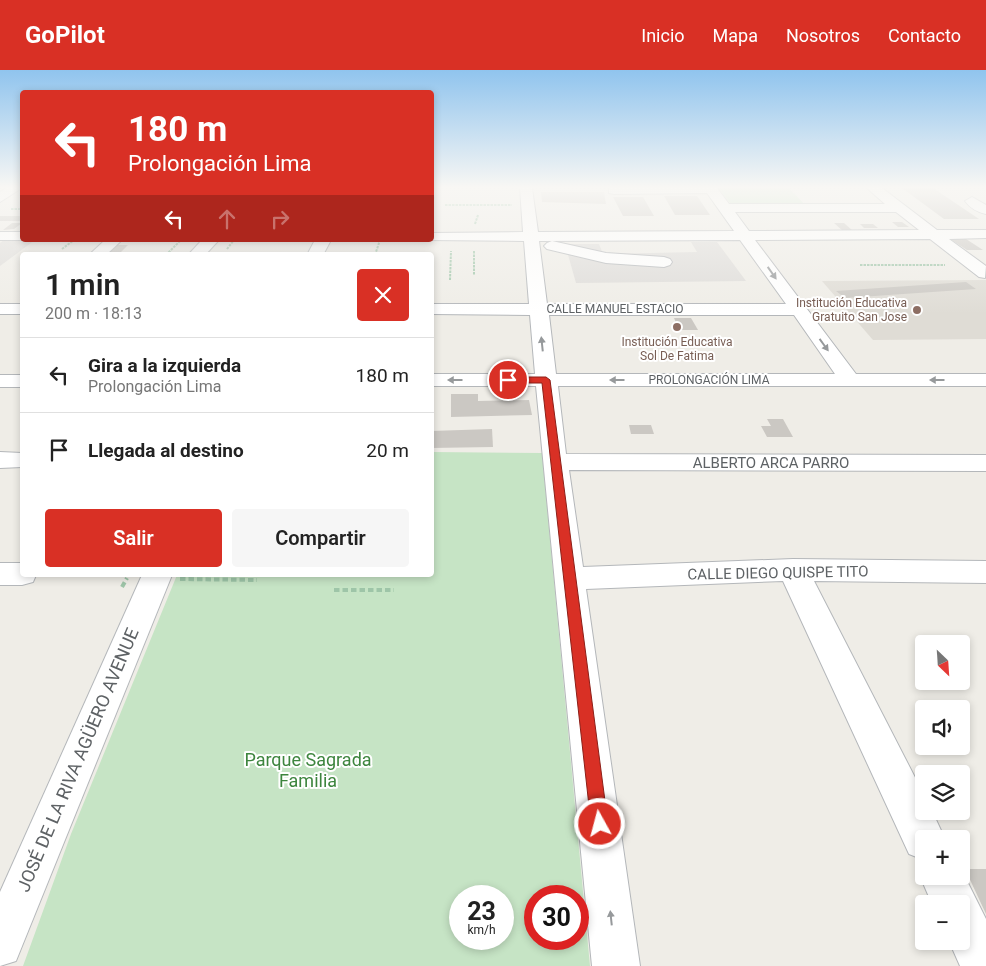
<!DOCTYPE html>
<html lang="es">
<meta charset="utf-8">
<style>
:root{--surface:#fff;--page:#f6f6f6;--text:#222;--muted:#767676;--line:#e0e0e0;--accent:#d93025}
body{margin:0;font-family:Roboto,sans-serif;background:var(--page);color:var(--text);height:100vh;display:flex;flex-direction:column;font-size:19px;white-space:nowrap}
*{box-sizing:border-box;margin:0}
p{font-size:16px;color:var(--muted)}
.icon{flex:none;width:28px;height:28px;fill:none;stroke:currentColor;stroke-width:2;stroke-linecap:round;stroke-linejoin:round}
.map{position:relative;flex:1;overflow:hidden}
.panel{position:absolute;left:20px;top:182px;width:414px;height:325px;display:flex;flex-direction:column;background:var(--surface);border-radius:5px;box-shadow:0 2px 8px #0003}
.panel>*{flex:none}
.top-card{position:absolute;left:20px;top:20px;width:414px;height:152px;border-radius:5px;box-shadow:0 2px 8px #0003;background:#d93025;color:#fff;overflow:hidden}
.needle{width:32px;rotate:155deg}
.tools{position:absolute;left:915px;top:565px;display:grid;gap:10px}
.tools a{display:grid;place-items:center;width:55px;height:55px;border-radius:5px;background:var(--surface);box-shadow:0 2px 8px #0003;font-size:25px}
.speed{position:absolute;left:449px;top:815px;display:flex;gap:10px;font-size:25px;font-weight:700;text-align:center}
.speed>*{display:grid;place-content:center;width:65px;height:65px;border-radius:50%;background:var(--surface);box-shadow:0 2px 8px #0003;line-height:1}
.speed small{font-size:12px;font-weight:400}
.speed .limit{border:8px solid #d22;background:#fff;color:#111}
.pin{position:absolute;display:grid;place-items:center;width:42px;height:42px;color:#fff;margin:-21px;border:2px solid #fff;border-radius:50%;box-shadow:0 1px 5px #0007}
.me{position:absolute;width:55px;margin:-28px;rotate:353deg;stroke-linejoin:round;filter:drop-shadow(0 0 4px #0008)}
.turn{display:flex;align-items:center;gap:18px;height:105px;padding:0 25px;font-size:22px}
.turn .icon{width:65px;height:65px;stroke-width:2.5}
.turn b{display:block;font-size:35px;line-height:42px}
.lanes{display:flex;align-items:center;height:48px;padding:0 25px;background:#0003;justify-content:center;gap:25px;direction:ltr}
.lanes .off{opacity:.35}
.round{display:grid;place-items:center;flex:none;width:52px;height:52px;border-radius:5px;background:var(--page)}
.overview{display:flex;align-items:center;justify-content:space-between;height:85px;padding:0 25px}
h1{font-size:30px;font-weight:600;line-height:38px}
.action{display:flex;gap:10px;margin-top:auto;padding:10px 25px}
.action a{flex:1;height:58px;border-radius:5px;background:var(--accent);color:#fff;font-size:20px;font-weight:600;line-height:58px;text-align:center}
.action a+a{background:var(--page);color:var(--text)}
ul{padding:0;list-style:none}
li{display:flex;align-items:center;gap:15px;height:75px;padding:0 25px;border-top:1px solid var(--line)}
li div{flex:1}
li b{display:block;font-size:19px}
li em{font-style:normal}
header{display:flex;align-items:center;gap:30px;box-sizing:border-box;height:70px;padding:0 25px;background:var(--accent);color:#fff}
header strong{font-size:24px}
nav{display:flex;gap:28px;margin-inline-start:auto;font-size:18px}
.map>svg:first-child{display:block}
</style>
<header>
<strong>GoPilot</strong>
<nav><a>Inicio</a><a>Mapa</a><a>Nosotros</a><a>Contacto</a></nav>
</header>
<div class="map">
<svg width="986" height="896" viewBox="0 0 986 896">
<rect width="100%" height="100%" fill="#efede7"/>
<g fill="#dedcd9">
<path d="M4,170H35L0,196V173Z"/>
<path d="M691,172H717L746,211L576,213L565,174H599L603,184L697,182Z"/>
</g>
<path fill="#dfdcd5" d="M986,210V269L873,270L822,211Z"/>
<g fill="#c6e4c5" fill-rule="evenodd">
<path d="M718,118H789L807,137H733Z"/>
<path d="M431,382L542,383L590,896H23L71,764L177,505H431ZM460,826H502V869H460ZM535,826H578V869H535Z"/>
</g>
<g fill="#cbc8c3">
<path d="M902,118H933L979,149H944Z"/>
<path d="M541,122H604L606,134L542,132Z"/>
<path d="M664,126H697L710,145H675Z"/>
<path d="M613,127H643L654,146H623Z"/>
<rect x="0" y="146" width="22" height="5"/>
<path d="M892,152H902L909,157H898Z"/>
<path d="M12,153H22L14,159L3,160Z"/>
<path d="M834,153H844L853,161L844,162Z"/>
<path d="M860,154H873L878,158H864Z"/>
<path d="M950,169H966L983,180H967Z"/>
<path d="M115,175H128L118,185H105Z"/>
<path d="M966,212L976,219L845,228L836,221Z"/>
<path d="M674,248H691L698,260H679Z"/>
<path d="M451,324H478V331L529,330L532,345L451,347Z"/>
<path d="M767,349H783L793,367H767L761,356H771Z"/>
<path d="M629,355H651L654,364H631Z"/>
<path d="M492,359L493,377L431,378V361Z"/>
<path d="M965,799H986V844Z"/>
</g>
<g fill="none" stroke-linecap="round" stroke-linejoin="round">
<g stroke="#b4b7ba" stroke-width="2">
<g id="minor">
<path d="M7,118H22L0,132V122Z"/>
<path d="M520,118H532L538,162L734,161L707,123L614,124L609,123V118H717L729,134H885L867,118H882L937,160H986V168L949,169L986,196L985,208L979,207L930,169L755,170L856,304H986V316H558L566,384L986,385V401L569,400L583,497L793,489L986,491V513L814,511L924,725V741H932L945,769H924V790L909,784L783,511L586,519L640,896H592L536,316H431V304H535L530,245L431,244V234H529L524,171L426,170H431V163L523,162ZM735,142H896L919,160L749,161ZM740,170L786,234H547L539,171ZM549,245H794L835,304H556Z"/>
<path d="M972,127L986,135V144C977,142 971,139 965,131Z"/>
<path d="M0,162H22L24,170H0Z"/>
<path d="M105,170H122L106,185H89Z"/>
<path d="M202,170H219L205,185H188Z"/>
<path d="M315,170H331L323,185H307Z"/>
<path d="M552,171L606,183L664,187L670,189L672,192L670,195L664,197L606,193L547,179L544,176L547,173Z"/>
<rect x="0" y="234" width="22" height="10"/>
<rect x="0" y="305" width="22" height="12"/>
<path d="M0,382L22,383V397L0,398Z"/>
<path d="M0,493H22V505H36L33,512L22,515H0Z"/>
<path d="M142,505H172L16,891L0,896V822Z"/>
<path d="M924,798V806H961V799L986,849V896H960L949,871H961V834H932L920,806Z"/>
</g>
</g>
<g stroke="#9ec5a8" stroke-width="2" stroke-dasharray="2.5 1" stroke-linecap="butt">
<path d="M431,128H435"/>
<path d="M445,135H512"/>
<path d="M11,139H22"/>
<path d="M475,154L478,145"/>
<path d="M62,179L74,170"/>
<path d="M227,179L234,170"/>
<path d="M474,181V205"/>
<path d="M166,185L181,170"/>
<path d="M375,185L380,170"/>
<path d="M860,195H945"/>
<path d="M450,210L451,181"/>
</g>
<g stroke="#9ec5a8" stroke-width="4" stroke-dasharray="5.5 3" stroke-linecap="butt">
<path d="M180,509L257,510"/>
<path d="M122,517L127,508"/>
<path d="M334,520H394"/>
</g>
<use href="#minor" fill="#fff" fill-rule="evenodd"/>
</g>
<defs><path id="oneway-solid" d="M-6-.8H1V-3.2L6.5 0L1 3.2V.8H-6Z" transform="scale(1.25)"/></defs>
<g fill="#96999b">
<use href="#oneway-solid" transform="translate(772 203) rotate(55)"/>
<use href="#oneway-solid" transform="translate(542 274) rotate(-96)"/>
<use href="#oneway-solid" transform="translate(824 275) rotate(54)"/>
<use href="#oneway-solid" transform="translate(455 310) rotate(-180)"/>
<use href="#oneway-solid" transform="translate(617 310) rotate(-180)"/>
<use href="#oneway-solid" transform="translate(937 310) rotate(-180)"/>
<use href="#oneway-solid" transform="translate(611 848) rotate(-96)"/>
</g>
<linearGradient id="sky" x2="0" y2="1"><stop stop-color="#90c4ee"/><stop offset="0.48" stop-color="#f8f7f4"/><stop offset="1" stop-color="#f8f7f4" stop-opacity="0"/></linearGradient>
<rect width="986" height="244" fill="url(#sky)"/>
<path fill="#d93025" stroke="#8d1f18" d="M546,307L550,310L608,754L606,760L600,762L594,760L591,754L542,313H508L503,310L508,307Z"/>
<g fill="#8d6e63" stroke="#fff" stroke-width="2">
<circle cx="917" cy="240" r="5"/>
<circle cx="677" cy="257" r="5"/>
</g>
<g text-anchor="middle" stroke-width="4" stroke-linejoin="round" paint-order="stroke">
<g font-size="12" fill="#785e54" stroke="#fff" text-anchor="end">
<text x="907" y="237">Institución Educativa<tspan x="907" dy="14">Gratuito San Jose</tspan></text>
<text x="677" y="276" text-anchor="middle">Institución Educativa<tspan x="677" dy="14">Sol De Fatima</tspan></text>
</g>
<g font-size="12" fill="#5e6265" stroke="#fff">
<text x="615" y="243">CALLE MANUEL ESTACIO</text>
<text x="709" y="314">PROLONGACIÓN LIMA</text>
</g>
<g font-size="15" fill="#5e6265" stroke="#fff">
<text x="771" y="398">ALBERTO ARCA PARRO</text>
<text transform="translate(778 503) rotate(-1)" y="5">CALLE DIEGO QUISPE TITO</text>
</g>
<g font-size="18" fill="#5e6265" stroke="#fff">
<text transform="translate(78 690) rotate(-67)" y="6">JOSÉ DE LA RIVA AGÜERO AVENUE</text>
</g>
<g font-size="18" fill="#3d853e" stroke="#fff">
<text x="308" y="696">Parque Sagrada<tspan x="308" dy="21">Familia</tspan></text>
</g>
</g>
</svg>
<div class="tools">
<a><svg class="needle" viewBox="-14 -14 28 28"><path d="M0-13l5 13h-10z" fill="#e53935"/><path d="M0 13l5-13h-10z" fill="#767676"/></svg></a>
<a><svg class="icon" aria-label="sound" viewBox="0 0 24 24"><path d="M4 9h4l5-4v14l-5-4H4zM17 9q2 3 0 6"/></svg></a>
<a><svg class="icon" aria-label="layers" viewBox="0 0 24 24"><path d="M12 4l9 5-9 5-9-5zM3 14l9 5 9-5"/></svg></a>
<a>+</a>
<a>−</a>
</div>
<div class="speed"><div>23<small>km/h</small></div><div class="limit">30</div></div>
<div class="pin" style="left:508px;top:310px;background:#d93025"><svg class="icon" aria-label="arrive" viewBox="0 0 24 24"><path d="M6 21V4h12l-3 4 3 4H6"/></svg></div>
<svg class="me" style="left:600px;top:754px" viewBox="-20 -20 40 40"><circle r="17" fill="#d93025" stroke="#fff" stroke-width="3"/><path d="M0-11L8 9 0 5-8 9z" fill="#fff"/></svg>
<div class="top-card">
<div class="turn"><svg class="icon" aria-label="left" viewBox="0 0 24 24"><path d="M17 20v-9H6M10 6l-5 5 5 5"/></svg><div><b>180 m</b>Prolongación Lima</div></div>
<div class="lanes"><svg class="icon" aria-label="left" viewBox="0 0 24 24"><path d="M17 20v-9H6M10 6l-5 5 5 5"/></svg><svg class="icon off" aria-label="ahead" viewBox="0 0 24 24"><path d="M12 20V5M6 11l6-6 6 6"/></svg><svg class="icon off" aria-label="right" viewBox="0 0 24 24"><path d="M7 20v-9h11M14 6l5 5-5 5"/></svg></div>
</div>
<section class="panel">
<div class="overview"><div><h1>1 min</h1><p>200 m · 18:13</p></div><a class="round" style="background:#d93025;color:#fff"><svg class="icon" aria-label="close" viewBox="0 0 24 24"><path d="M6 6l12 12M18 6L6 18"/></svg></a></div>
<ul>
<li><svg class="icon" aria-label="left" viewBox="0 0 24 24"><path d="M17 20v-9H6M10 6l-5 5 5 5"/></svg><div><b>Gira a la izquierda</b><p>Prolongación Lima</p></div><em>180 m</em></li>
<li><svg class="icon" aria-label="arrive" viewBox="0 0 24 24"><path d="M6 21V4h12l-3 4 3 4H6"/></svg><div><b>Llegada al destino</b></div><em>20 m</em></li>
</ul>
<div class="action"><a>Salir</a><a>Compartir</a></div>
</section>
</div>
